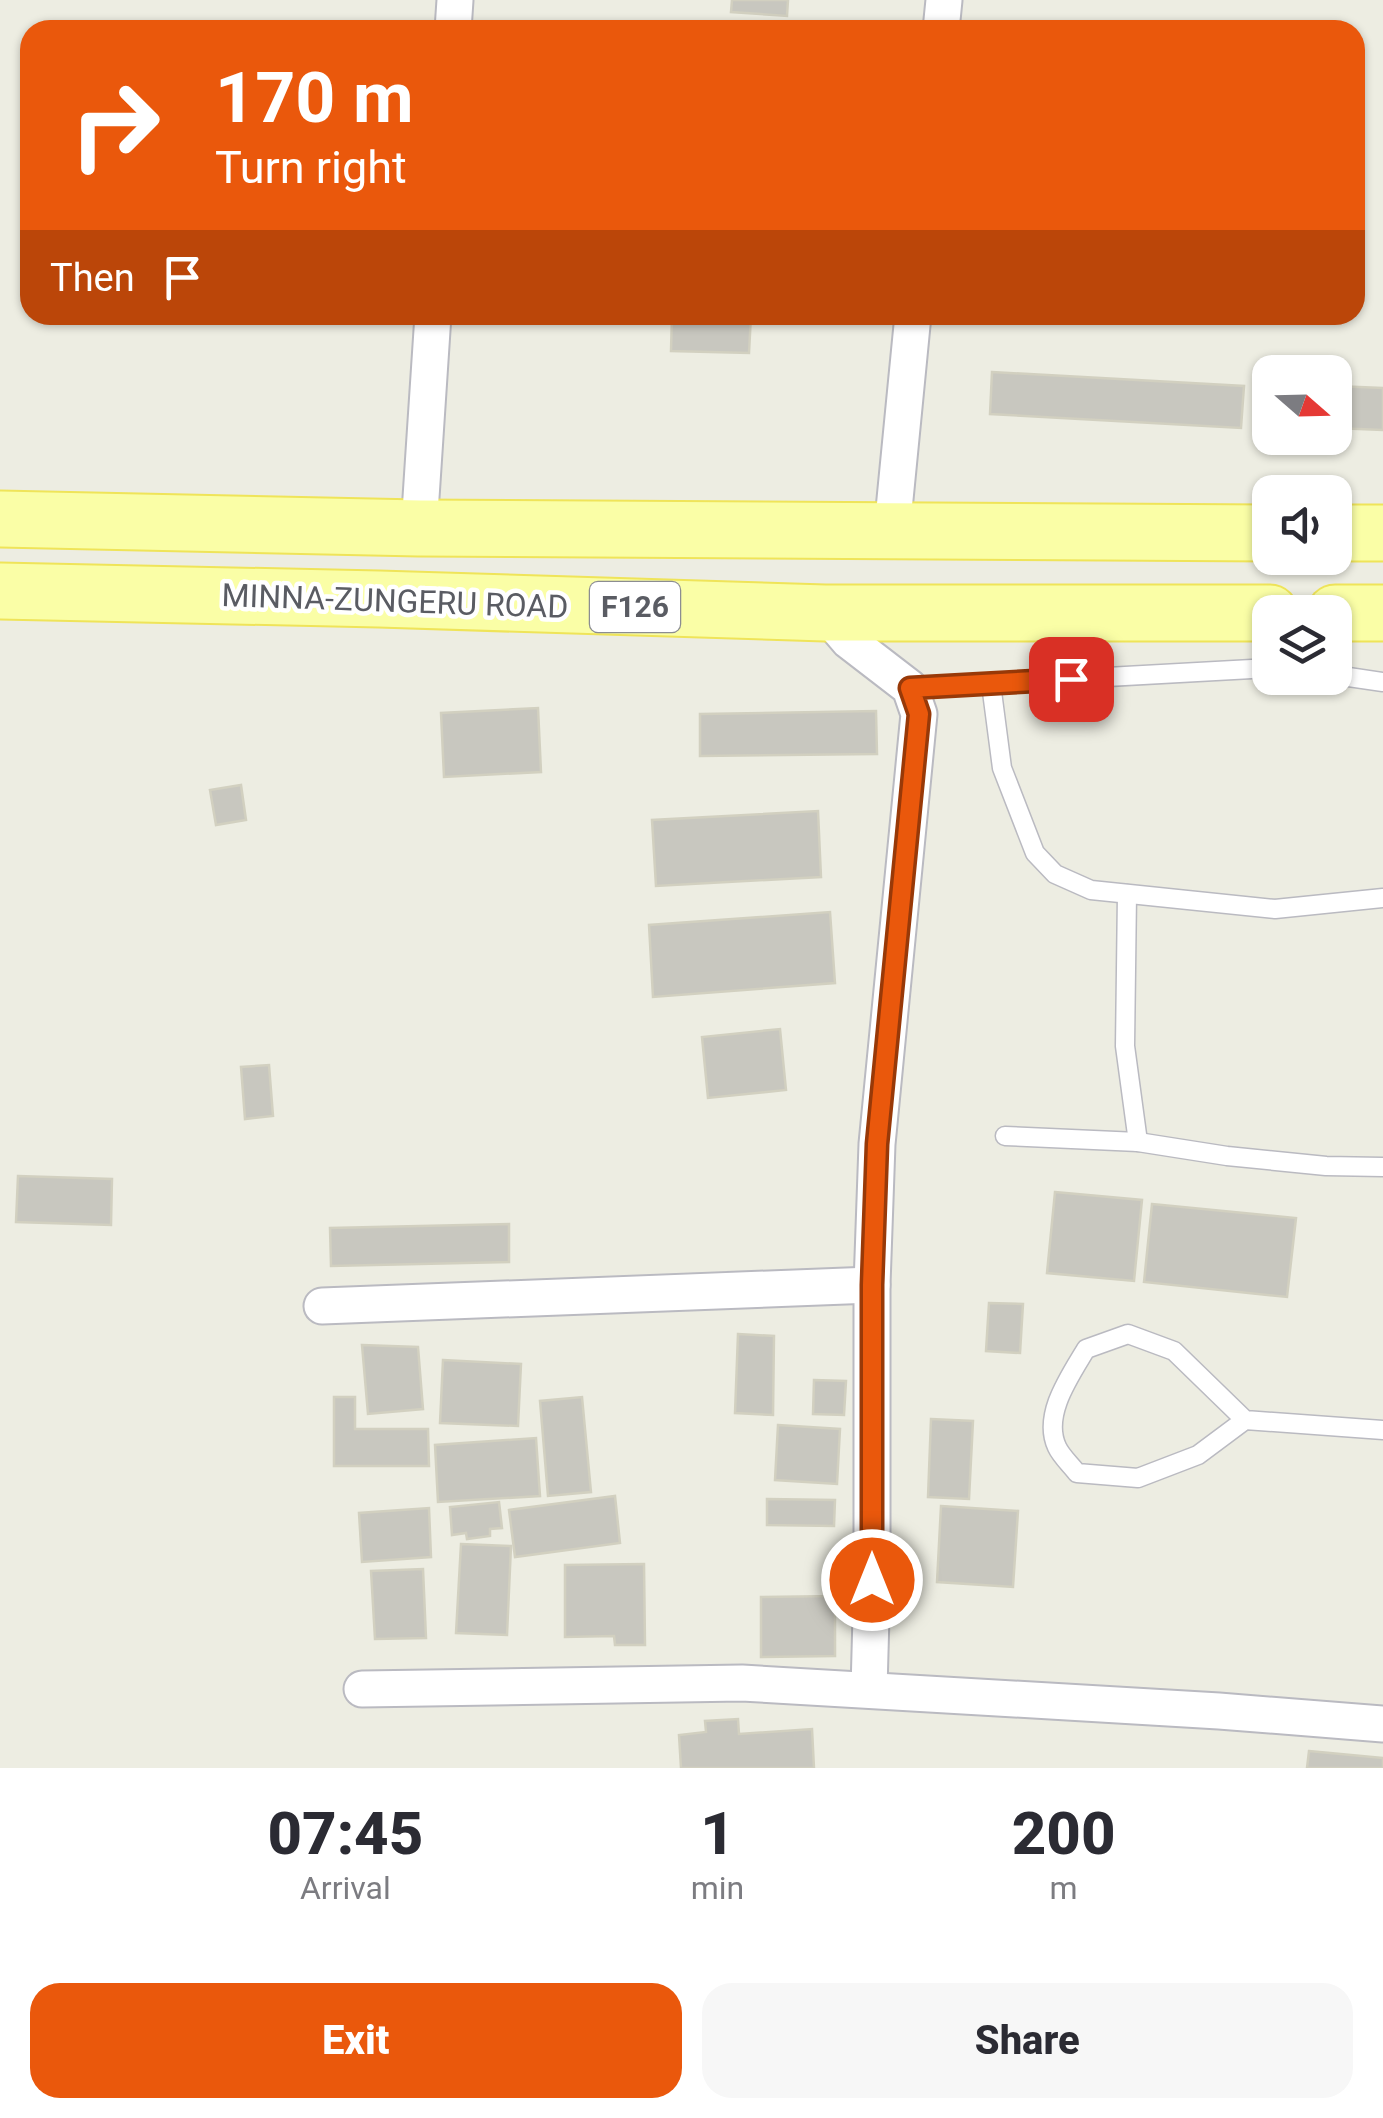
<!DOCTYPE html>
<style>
:root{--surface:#fff;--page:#f7f7f7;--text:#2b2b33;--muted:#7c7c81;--accent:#ea580c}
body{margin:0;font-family:Roboto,sans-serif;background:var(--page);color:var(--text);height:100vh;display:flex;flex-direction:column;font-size:38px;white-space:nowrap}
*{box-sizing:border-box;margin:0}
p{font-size:32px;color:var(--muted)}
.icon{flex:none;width:55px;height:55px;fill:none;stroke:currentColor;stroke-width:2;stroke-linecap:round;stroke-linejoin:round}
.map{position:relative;height:1768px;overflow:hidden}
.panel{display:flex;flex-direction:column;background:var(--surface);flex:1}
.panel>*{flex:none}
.guide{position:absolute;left:20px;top:20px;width:1345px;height:305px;border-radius:30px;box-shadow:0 2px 8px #0004;background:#ea580c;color:#fff;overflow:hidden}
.needle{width:65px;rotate:110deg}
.controls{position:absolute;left:1252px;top:355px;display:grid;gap:20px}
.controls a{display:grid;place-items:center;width:100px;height:100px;border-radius:20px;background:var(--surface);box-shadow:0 2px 8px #0004;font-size:50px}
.pin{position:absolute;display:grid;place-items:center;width:85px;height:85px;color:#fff;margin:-42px;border-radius:20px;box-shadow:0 5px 15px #0006}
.me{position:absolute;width:110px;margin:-55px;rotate:0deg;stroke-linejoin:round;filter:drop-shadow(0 0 8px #0008)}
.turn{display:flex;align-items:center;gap:35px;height:210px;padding:0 30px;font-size:45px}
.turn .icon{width:130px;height:130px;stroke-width:2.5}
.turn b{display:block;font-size:70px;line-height:85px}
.then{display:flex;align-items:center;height:95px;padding:0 30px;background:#0003;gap:20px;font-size:38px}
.eta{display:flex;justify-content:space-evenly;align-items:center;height:170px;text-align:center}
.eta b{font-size:60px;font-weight:800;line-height:70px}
.primary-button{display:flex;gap:20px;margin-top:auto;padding:20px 30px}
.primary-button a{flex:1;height:115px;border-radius:30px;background:var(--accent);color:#fff;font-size:40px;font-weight:800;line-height:115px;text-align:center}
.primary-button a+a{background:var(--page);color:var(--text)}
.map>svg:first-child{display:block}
</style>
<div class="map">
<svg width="1383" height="1768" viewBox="0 0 1383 1768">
<rect width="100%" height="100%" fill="#edede2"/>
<g fill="#c8c7bf" stroke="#d2d0c0" stroke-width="2.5">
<path d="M732,0H788L787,16L731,12Z"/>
<path d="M672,315H751L749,353L671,351Z"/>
<path d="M992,372L1244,386L1241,428L990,414Z"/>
<path d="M1335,386L1383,388V430L1335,428Z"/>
<path d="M538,708L541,772L444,777L441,713Z"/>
<path d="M876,711L877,754L700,756V714Z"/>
<path d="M241,785L246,820L216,825L210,790Z"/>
<path d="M818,811L821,877L656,886L652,820Z"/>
<path d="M830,912L835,983L653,997L649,925Z"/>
<path d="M780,1029L786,1090L708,1098L702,1037Z"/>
<path d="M269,1065L273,1116L245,1119L241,1067Z"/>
<path d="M18,1176L112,1179L111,1225L16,1222Z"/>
<path d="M1055,1192L1142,1200L1134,1281L1047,1273Z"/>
<path d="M1152,1204L1296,1218L1287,1297L1144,1282Z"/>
<path d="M509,1224V1262L331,1266L330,1228Z"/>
<path d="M989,1303L1023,1304L1020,1353L986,1351Z"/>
<path d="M738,1334L774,1336L773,1415L735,1413Z"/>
<path d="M362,1345L418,1347L423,1409L368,1414Z"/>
<path d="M443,1360L521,1364L518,1426L440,1423Z"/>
<path d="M814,1380L846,1381L844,1415L813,1414Z"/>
<path d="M334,1397H355V1429H428L429,1466H334Z"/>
<path d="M582,1397L591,1492L548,1496L540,1401Z"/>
<path d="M931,1419L973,1421L969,1499L928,1497Z"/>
<path d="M778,1425L840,1429L837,1484L775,1480Z"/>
<path d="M536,1438L540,1496L438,1502L435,1445Z"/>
<path d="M615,1496L620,1543L515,1557L509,1510Z"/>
<path d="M767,1499L835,1500L834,1526L767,1525Z"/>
<path d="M499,1502L502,1528L490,1529V1536L467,1539L466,1533L452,1535L450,1507Z"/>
<path d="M941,1506L1018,1511L1013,1587L937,1582Z"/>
<path d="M429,1508L431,1557L362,1562L359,1513Z"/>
<path d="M461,1544L511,1546L507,1635L456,1633Z"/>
<path d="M644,1564L645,1645H615L614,1636L565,1637V1565Z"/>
<path d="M423,1569L426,1638L375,1639L371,1571Z"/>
<path d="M835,1596V1656L761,1657V1597Z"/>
<path d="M738,1719L739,1734L812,1729L814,1768H681L679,1735L706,1732L705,1721Z"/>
<path d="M1309,1751L1383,1758V1768H1307Z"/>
</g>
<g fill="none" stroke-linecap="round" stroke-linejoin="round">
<g stroke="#babac1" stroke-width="21">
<g id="lane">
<path d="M1335,675L1383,682"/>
<path d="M991,684L1002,768L1035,853L1055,874L1091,890L1275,909L1383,898"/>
<path d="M910,688L1270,668"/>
<path d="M1127,894L1125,1046L1138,1142"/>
<path d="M1005,1136L1138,1142L1227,1156L1326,1166L1383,1167"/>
<path d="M1245,1420L1198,1455L1138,1478L1077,1473C1071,1465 1061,1456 1057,1447C1042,1415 1070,1376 1086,1349L1128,1334L1174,1351L1245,1420L1383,1430"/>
</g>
</g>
<g stroke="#babac1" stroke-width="39">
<g id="street">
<path d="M453,30L455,0"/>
<path d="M941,30L944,0"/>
<path d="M419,528L433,315"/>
<path d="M892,530L913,315"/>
<path d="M825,613L849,641L910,688L919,714L877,1144L872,1285V1580L869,1689"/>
<path d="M322,1306L872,1285"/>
<path d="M362,1689L742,1683L1219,1711L1383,1724"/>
</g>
</g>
<g stroke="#efe459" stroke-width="59">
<g id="primary">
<path d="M0,519L419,528L1270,533"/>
<path d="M1335,533H1383"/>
<path d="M0,591L379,599L825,613H1270"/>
<path d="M1335,613H1383"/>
</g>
</g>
<use href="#lane" stroke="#fff" stroke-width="18"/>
<use href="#street" stroke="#fff" stroke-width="35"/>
<use href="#primary" stroke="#fafea6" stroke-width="55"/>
</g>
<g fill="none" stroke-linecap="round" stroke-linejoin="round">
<g stroke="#983908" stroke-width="25">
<path id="route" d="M872,1580V1285L877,1144L919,714L910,688L1071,679"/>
</g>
<use href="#route" stroke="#ea580c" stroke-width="18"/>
</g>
<g text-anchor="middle" stroke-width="9" stroke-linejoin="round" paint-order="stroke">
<rect fill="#fff" stroke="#8c8d92" stroke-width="2.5" x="590" y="582" width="90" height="50" rx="8"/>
<g font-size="30" font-weight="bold" fill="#5a5c63">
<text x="635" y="617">F126</text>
</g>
<g font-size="32" fill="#5a5c63" stroke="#fff">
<text transform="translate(395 601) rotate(2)" y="11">MINNA-ZUNGERU ROAD</text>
</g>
</g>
</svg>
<div class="controls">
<a><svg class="needle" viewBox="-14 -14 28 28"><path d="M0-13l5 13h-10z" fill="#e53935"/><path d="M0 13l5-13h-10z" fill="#7c7c81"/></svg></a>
<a><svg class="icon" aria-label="sound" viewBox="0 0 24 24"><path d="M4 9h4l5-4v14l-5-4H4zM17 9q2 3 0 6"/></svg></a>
<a><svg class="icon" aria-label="layers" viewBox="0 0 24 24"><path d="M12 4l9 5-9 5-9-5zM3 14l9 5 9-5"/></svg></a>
</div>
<div class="pin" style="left:1071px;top:679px;background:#d93025"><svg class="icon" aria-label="arrive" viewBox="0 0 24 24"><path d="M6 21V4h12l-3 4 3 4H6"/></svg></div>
<svg class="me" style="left:872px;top:1580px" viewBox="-20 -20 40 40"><circle r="17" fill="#ea580c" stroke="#fff" stroke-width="3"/><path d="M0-11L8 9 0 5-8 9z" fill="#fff"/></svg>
<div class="guide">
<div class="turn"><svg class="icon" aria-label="right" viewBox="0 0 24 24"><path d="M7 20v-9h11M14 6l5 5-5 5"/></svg><div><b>170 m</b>Turn right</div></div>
<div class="then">Then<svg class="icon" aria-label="arrive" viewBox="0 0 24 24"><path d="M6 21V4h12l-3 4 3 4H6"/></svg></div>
</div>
</div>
<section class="panel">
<div class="eta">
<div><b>07:45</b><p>Arrival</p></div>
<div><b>1</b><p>min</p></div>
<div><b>200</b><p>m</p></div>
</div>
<div class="primary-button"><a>Exit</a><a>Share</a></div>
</section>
